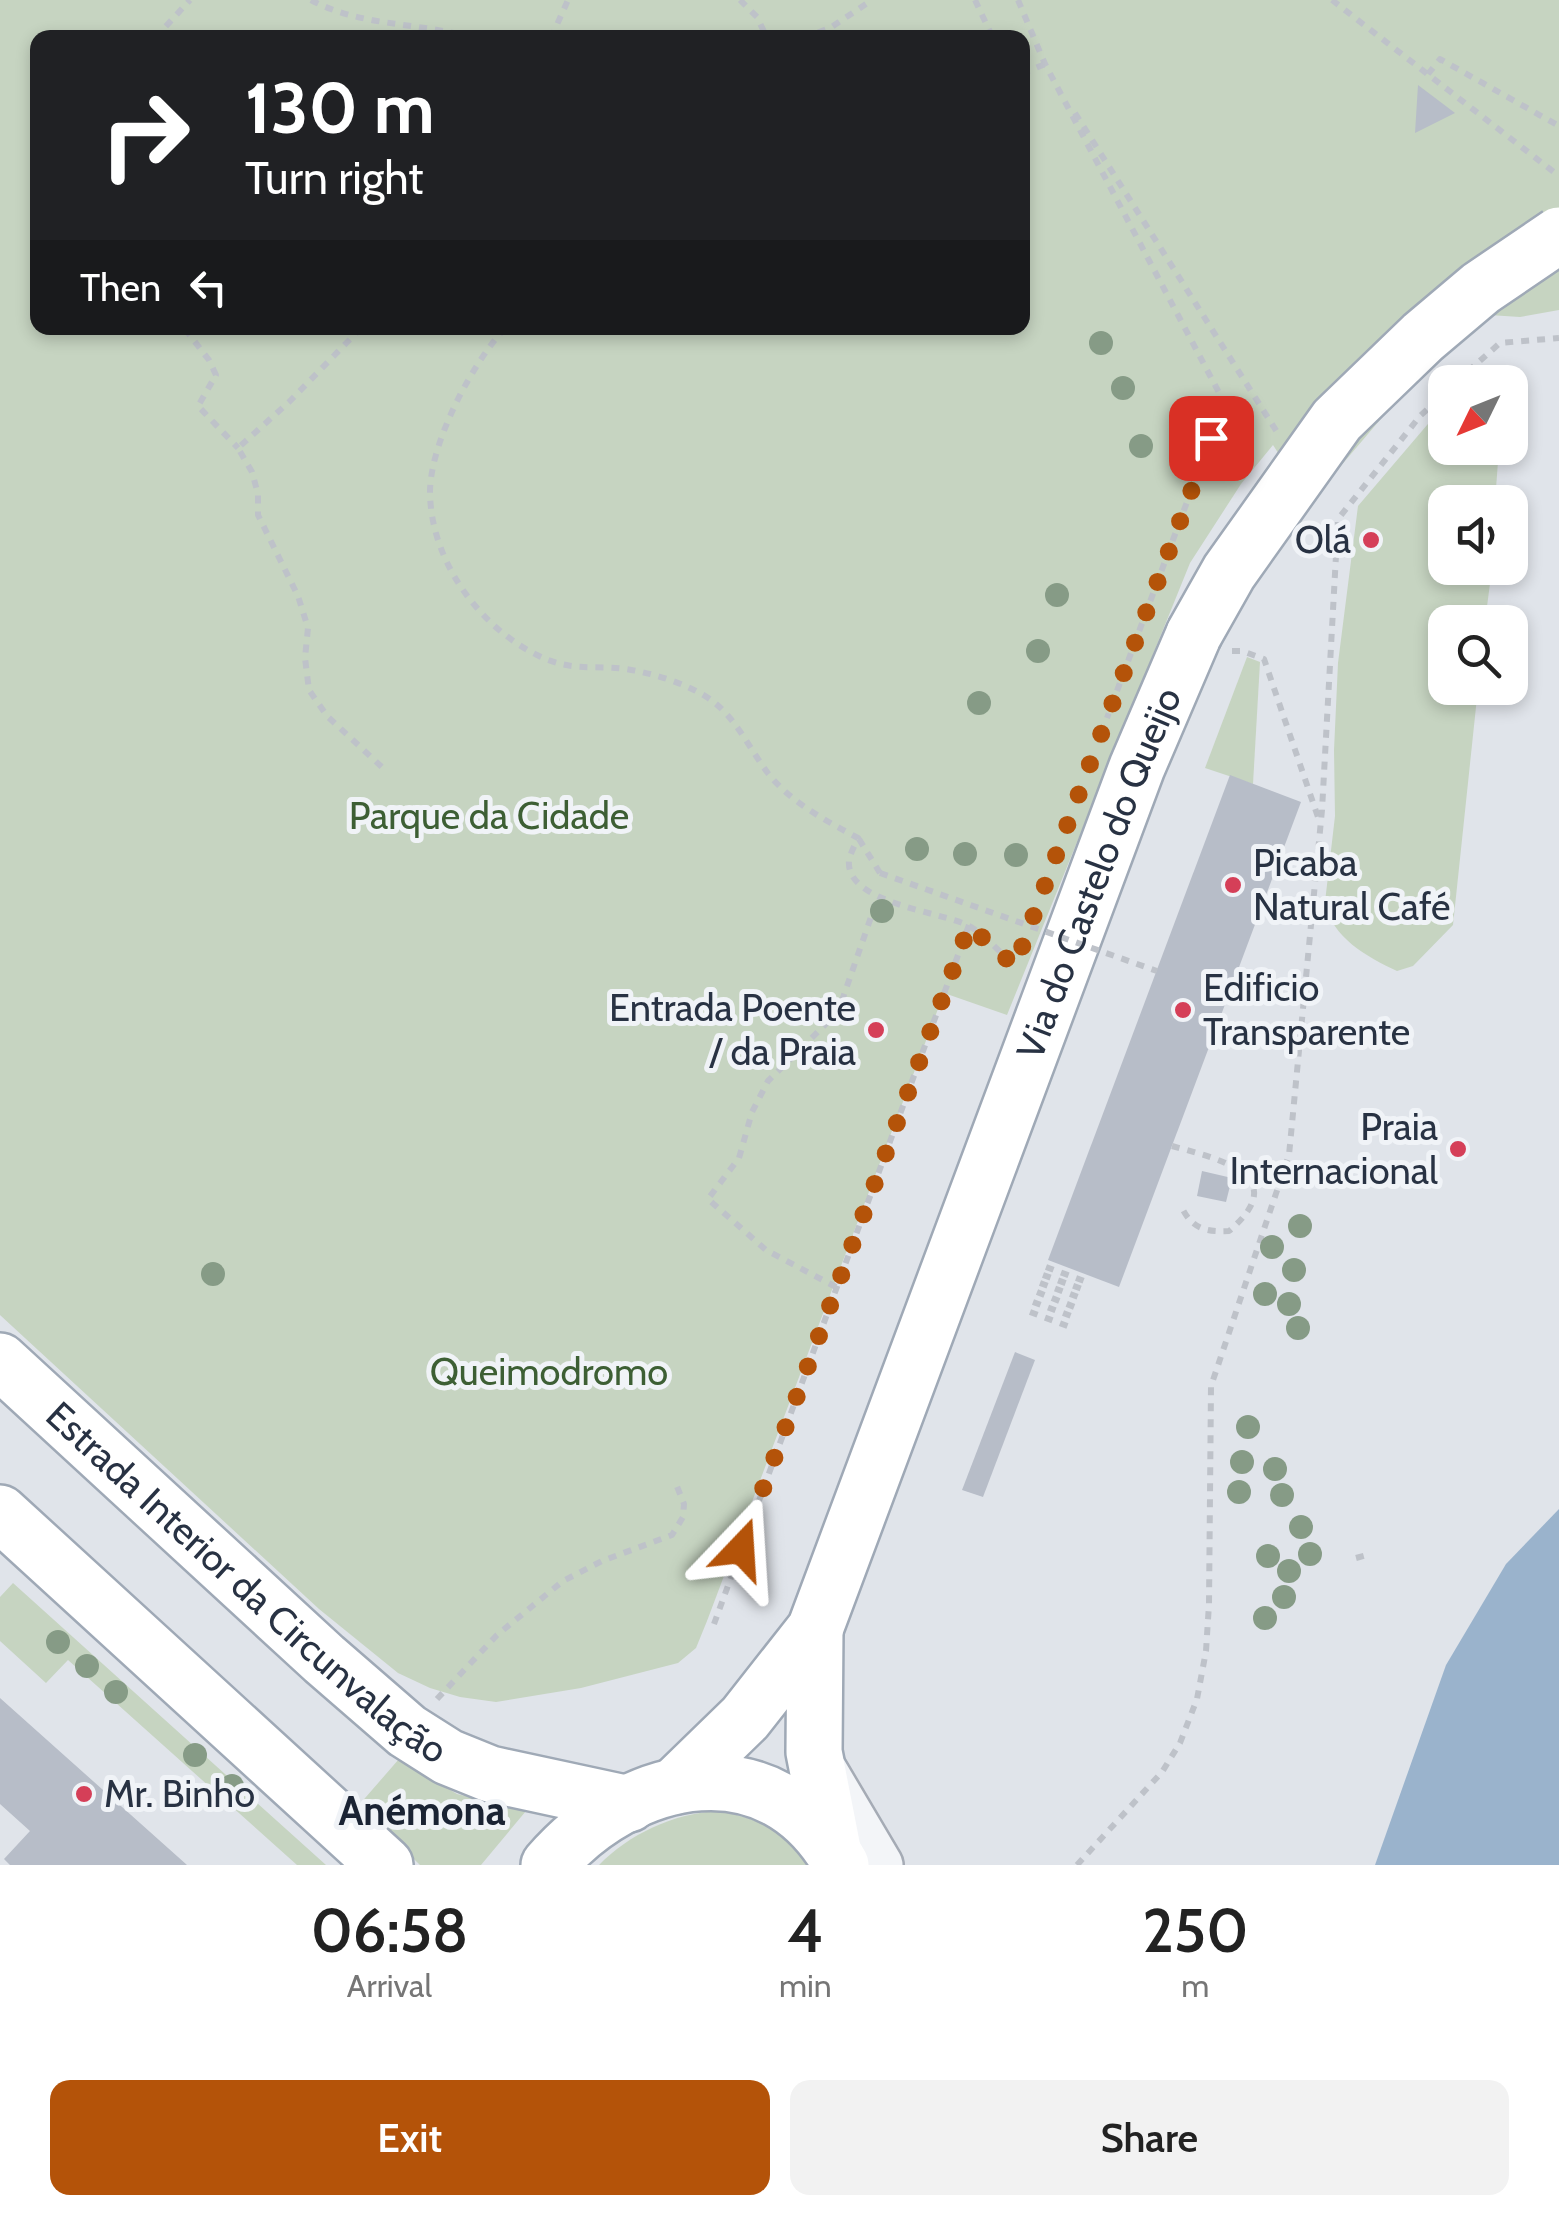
<!DOCTYPE html>
<meta charset="utf-8">
<style>
:root{--surface:#fff;--page:#f2f2f2;--text:#222;--muted:#767676;--accent:#b45309}
body{margin:0;font-family:Cabin,sans-serif;background:var(--page);color:var(--text);height:100vh;display:flex;flex-direction:column;font-size:38px;white-space:nowrap}
*{box-sizing:border-box;margin:0}
p{font-size:32px;color:var(--muted)}
.icon{flex:none;width:55px;height:55px;fill:none;stroke:currentColor;stroke-width:2;stroke-linecap:round;stroke-linejoin:round}
.map{position:relative;height:1865px;overflow:hidden}
.details{display:flex;flex-direction:column;background:var(--surface);flex:1}
.details>*{flex:none}
.guide{position:absolute;left:30px;top:30px;width:1000px;height:305px;border-radius:20px;box-shadow:0 5px 15px #0003;background:#202124;color:#fff;overflow:hidden}
.needle{width:65px;rotate:227deg}
.buttons{position:absolute;left:1428px;top:365px;display:grid;gap:20px}
.buttons a{display:grid;place-items:center;width:100px;height:100px;border-radius:20px;background:var(--surface);box-shadow:0 5px 15px #0003;font-size:50px}
.pin{position:absolute;display:grid;place-items:center;width:85px;height:85px;color:#fff;margin:-42px;border-radius:20px;box-shadow:0 5px 15px #0006}
.me{position:absolute;width:110px;margin:-55px;rotate:20deg;stroke-linejoin:round;filter:drop-shadow(0 0 8px #0008)}
.turn{display:flex;align-items:center;gap:35px;height:210px;padding:0 50px;font-size:45px}
.turn .icon{width:130px;height:130px;stroke-width:2.5}
.turn b{display:block;font-size:70px;line-height:85px}
.then{display:flex;align-items:center;height:95px;padding:0 50px;background:#0003;gap:20px;font-size:38px}
.eta{display:flex;justify-content:space-evenly;align-items:center;height:170px;text-align:center}
.eta b{font-size:60px;font-weight:600;line-height:70px}
.action{display:flex;gap:20px;margin-top:auto;padding:20px 50px}
.action a{flex:1;height:115px;border-radius:20px;background:var(--accent);color:#fff;font-size:40px;font-weight:600;line-height:115px;text-align:center}
.action a+a{background:var(--page);color:var(--text)}
.map>svg:first-child{display:block}
</style>
<div class="map">
<svg width="1559" height="1865" viewBox="0 0 1559 1865">
<rect width="100%" height="100%" fill="#e0e4ea"/>
<g fill="#c6d4c1" fill-rule="evenodd">
<path d="M0,0H1559V310L1520,317L1489,315L1414,380L1310,502L1273,445L1241,484L1190,563L1007,1015L944,993L707,1621L696,1648L678,1663L581,1688L496,1702L460,1697L430,1688L398,1673L319,1609L0,1315ZM38,38H1022V328H38Z"/>
<path d="M1445,404V448H1499L1495,502H1445V568H1492L1485,622H1445V688H1478L1453,925L1413,966L1397,971C1367,957 1331,937 1325,902L1335,816L1334,750L1338,663L1358,506Z"/>
<path d="M1247,657L1260,662L1253,784L1205,768Z"/>
<path d="M13,1583L326,1865H297L68,1660L46,1683L0,1641V1597Z"/>
<path d="M399,1759L457,1794L526,1811L481,1865H420L359,1805Z"/>
<path d="M716,1811C762,1818 780,1831 811,1865H599C629,1834 673,1814 716,1811Z"/>
</g>
<path fill="#9ab3cc" d="M1559,1509V1865H1375L1446,1665L1506,1564Z"/>
<g fill="#b7bdc8">
<path d="M1418,85L1455,113L1415,133Z"/>
<path d="M1230,775L1301,802L1119,1287L1048,1260Z"/>
<path d="M1202,1171L1232,1178L1226,1202L1197,1196Z"/>
<path d="M1015,1352L1035,1360L983,1497L962,1490Z"/>
<path d="M0,1698L187,1865H10L4,1859L30,1831L0,1804Z"/>
</g>
<g fill="none" stroke-linecap="round" stroke-linejoin="round">
<g stroke="#a5abb5" stroke-width="50">
<path id="minor" d="M825,1772L880,1865"/>
</g>
<g stroke="#9fa9b6" stroke-width="60">
<g id="major">
<path id="s1" d="M0,1361L324,1659L407,1731L448,1757L490,1774L629,1804"/>
<path d="M0,1513L385,1865"/>
<path d="M815,1629L814,1752L833,1849"/>
<path id="s2" d="M675,1786L745,1718L815,1629L1137,767L1194,634"/>
<path d="M549,1865C630,1771 772,1740 841,1865"/>
</g>
</g>
<g stroke="#bec2c9" stroke-width="6" stroke-dasharray="8 8" stroke-linecap="butt">
<path d="M311,0C361,27 419,22 473,38"/>
<path d="M740,0L757,17L767,38"/>
<path d="M975,0L993,38"/>
<path d="M1018,0L1045,64L1224,402L1107,718"/>
<path d="M1332,0L1559,176"/>
<path d="M155,38L190,0"/>
<path d="M551,38L568,0"/>
<path d="M803,38L830,28L872,0"/>
<path d="M1022,74L1045,64"/>
<path d="M1428,74L1440,59L1559,126"/>
<path d="M1075,113L1277,432"/>
<path d="M361,328L289,402L238,448L252,472L258,494V515L298,596L308,628L305,658L309,690L327,716L384,769"/>
<path d="M505,328C472,364 431,441 430,491C430,559 478,626 537,655C571,672 592,665 626,669C652,673 689,684 711,700C735,717 750,749 767,772C791,803 825,820 858,838C855,845 850,854 849,860C845,903 938,911 967,925C984,933 1000,953 1015,966"/>
<path d="M185,329L209,360L216,375L198,406L238,448"/>
<path d="M1456,382L1500,343L1559,338"/>
<path d="M1232,651H1242L1264,659L1320,823"/>
<path d="M859,839L880,873"/>
<path d="M1172,1146C1215,1158 1295,1175 1229,1231C1208,1232 1194,1230 1183,1210"/>
<path d="M1046,1267L1087,1282"/>
<path d="M1043,1275L1085,1290"/>
<path d="M1040,1283L1081,1298"/>
<path d="M836,1287L766,1250L708,1199L739,1158L752,1112L768,1081L838,1012L878,897"/>
<path d="M1037,1292L1077,1308"/>
<path d="M1033,1302L1074,1317"/>
<path d="M1030,1312L1070,1327"/>
<path d="M1356,1558L1367,1555"/>
<path d="M714,1624L969,925"/>
<path d="M437,1699L497,1635L563,1581L602,1561L672,1535L683,1517L684,1504L676,1484"/>
<path d="M1077,1865L1162,1772L1180,1743L1197,1699L1206,1651L1209,1604L1211,1386L1289,1155L1322,810L1338,519L1420,416L1445,393"/>
</g>
<use href="#minor" stroke="#f3f5f8" stroke-width="45"/>
<use href="#major" stroke="#fff" stroke-width="55"/>
<g stroke="#9fa9b6" stroke-width="60" stroke-linecap="butt">
<path id="major-bridge" d="M1194,634L1229,572L1337,420L1423,337L1481,288L1559,235"/>
</g>
<path stroke="#bec2c9" stroke-width="6" stroke-dasharray="8 8" stroke-linecap="butt" d="M880,873L1157,971"/>
<use href="#major-bridge" stroke="#fff" stroke-width="55"/>
</g>
<g fill="#869b86">
<circle cx="1101" cy="343" r="12"/>
<circle cx="1123" cy="388" r="12"/>
<circle cx="1141" cy="446" r="12"/>
<circle cx="1057" cy="595" r="12"/>
<circle cx="1038" cy="651" r="12"/>
<circle cx="979" cy="703" r="12"/>
<circle cx="917" cy="849" r="12"/>
<circle cx="965" cy="854" r="12"/>
<circle cx="1016" cy="855" r="12"/>
<circle cx="882" cy="911" r="12"/>
<circle cx="1300" cy="1226" r="12"/>
<circle cx="1272" cy="1247" r="12"/>
<circle cx="1294" cy="1270" r="12"/>
<circle cx="213" cy="1274" r="12"/>
<circle cx="1265" cy="1294" r="12"/>
<circle cx="1289" cy="1304" r="12"/>
<circle cx="1298" cy="1328" r="12"/>
<circle cx="1248" cy="1427" r="12"/>
<circle cx="1242" cy="1462" r="12"/>
<circle cx="1275" cy="1469" r="12"/>
<circle cx="1239" cy="1492" r="12"/>
<circle cx="1282" cy="1495" r="12"/>
<circle cx="1301" cy="1527" r="12"/>
<circle cx="1310" cy="1554" r="12"/>
<circle cx="1268" cy="1556" r="12"/>
<circle cx="1289" cy="1571" r="12"/>
<circle cx="1284" cy="1597" r="12"/>
<circle cx="1265" cy="1618" r="12"/>
<circle cx="58" cy="1642" r="12"/>
<circle cx="87" cy="1666" r="12"/>
<circle cx="116" cy="1692" r="12"/>
<circle cx="195" cy="1755" r="12"/>
<circle cx="232" cy="1786" r="12"/>
</g>
<g fill="none" stroke-linecap="round" stroke-linejoin="round">
<path stroke="#b45309" stroke-width="18" stroke-dasharray="0 32.4" d="M741,1549L969,926L1015,966L1211,438"/>
</g>
<g fill="#d53f58" stroke="#f0f3f7" stroke-width="4">
<circle cx="1371" cy="540" r="10"/>
<circle cx="1233" cy="885" r="10"/>
<circle cx="1183" cy="1010" r="10"/>
<circle cx="876" cy="1030" r="10"/>
<circle cx="1458" cy="1149" r="10"/>
<circle cx="84" cy="1794" r="10"/>
</g>
<g text-anchor="middle" stroke-width="10" stroke-linejoin="round" paint-order="stroke">
<g font-size="38" fill="#283243" stroke="#f0f3f7" text-anchor="end">
<text x="1351" y="553">Olá</text>
<text x="1253" y="876" text-anchor="start">Picaba<tspan x="1253" dy="44">Natural Café</tspan></text>
<text x="1203" y="1001" text-anchor="start">Edificio<tspan x="1203" dy="44">Transparente</tspan></text>
<text x="856" y="1021">Entrada Poente<tspan x="856" dy="44">/ da Praia</tspan></text>
<text x="1438" y="1140">Praia<tspan x="1438" dy="44">Internacional</tspan></text>
<text x="104" y="1807" text-anchor="start">Mr. Binho</text>
</g>
<g font-size="38" fill="#3d5f34" stroke="#f0f3f7">
<text x="489" y="829">Parque da Cidade</text>
<text x="549" y="1385">Queimodromo</text>
</g>
<g font-size="38" fill="#283243" stroke="#f0f3f7">
<text dy="13" stroke="none"><textPath href="#s2" startOffset="1018">Via do Castelo do Queijo</textPath></text>
<text dy="13" stroke="none"><textPath href="#s1" startOffset="332">Estrada Interior da Circunvalação</textPath></text>
</g>
<g font-size="40" font-weight="bold" fill="#1a2333" stroke="#f0f3f7">
<text x="422" y="1825">Anémona</text>
</g>
</g>
</svg>
<div class="buttons">
<a><svg class="needle" viewBox="-14 -14 28 28"><path d="M0-13l5 13h-10z" fill="#e53935"/><path d="M0 13l5-13h-10z" fill="#767676"/></svg></a>
<a><svg class="icon" aria-label="sound" viewBox="0 0 24 24"><path d="M4 9h4l5-4v14l-5-4H4zM17 9q2 3 0 6"/></svg></a>
<a><svg class="icon" aria-label="search" viewBox="0 0 24 24"><circle cx="10" cy="10" r="6"/><path d="M15 15l6 6"/></svg></a>
</div>
<div class="pin" style="left:1211px;top:438px;background:#d93025"><svg class="icon" aria-label="arrive" viewBox="0 0 24 24"><path d="M6 21V4h12l-3 4 3 4H6"/></svg></div>
<svg class="me" style="left:741px;top:1549px" viewBox="-20 -20 40 40"><path d="M0-17L14 15 0 8-14 15z" fill="#b45309" stroke="#fff" stroke-width="4"/></svg>
<div class="guide">
<div class="turn"><svg class="icon" aria-label="right" viewBox="0 0 24 24"><path d="M7 20v-9h11M14 6l5 5-5 5"/></svg><div><b>130 m</b>Turn right</div></div>
<div class="then">Then<svg class="icon" aria-label="left" viewBox="0 0 24 24"><path d="M17 20v-9H6M10 6l-5 5 5 5"/></svg></div>
</div>
</div>
<section class="details">
<div class="eta">
<div><b>06:58</b><p>Arrival</p></div>
<div><b>4</b><p>min</p></div>
<div><b>250</b><p>m</p></div>
</div>
<div class="action"><a>Exit</a><a>Share</a></div>
</section>
